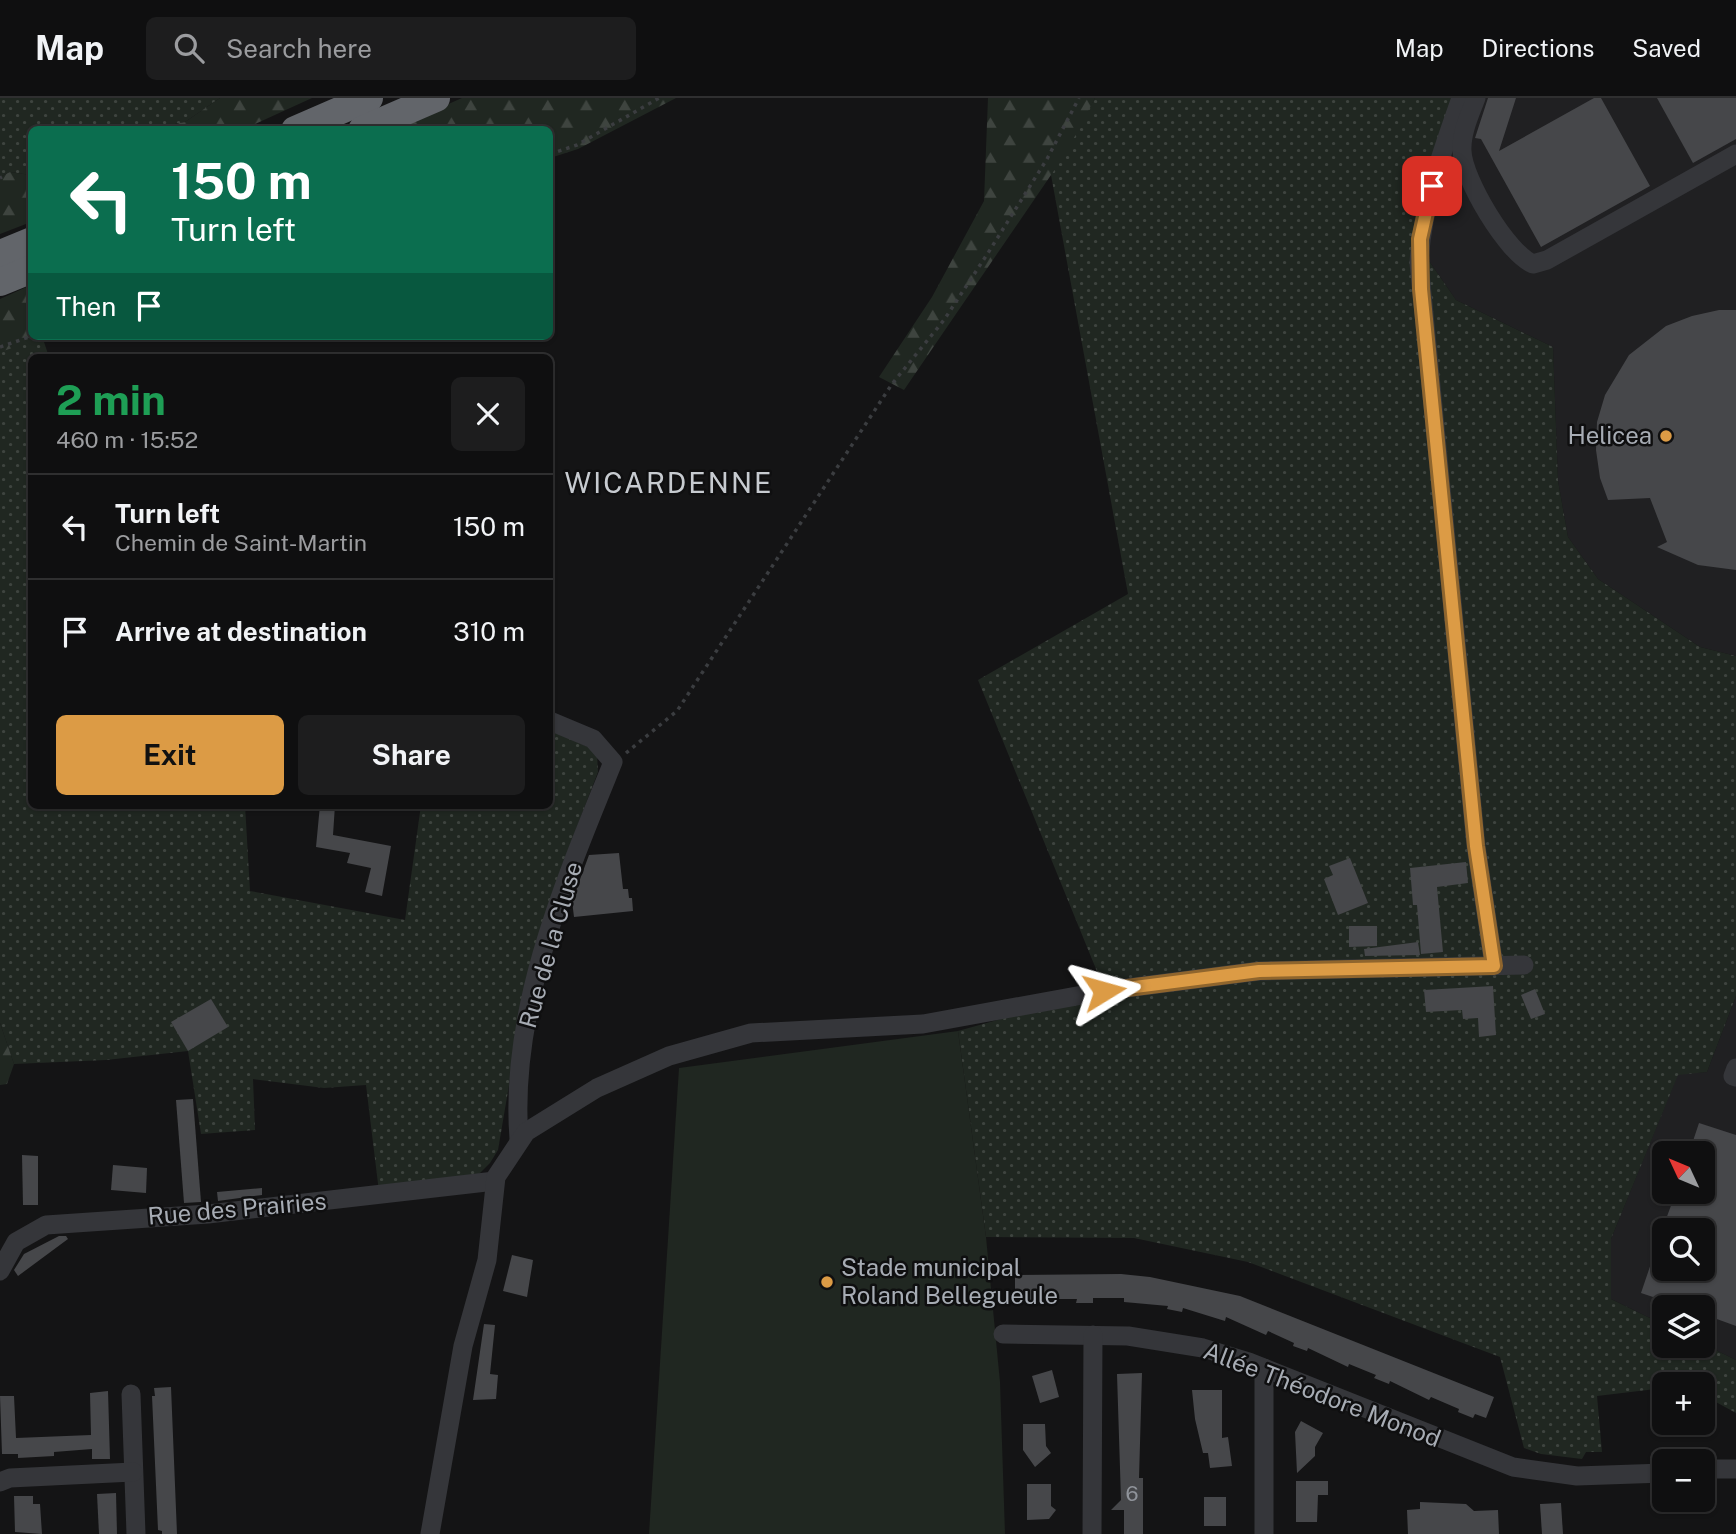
<!DOCTYPE html>
<meta charset="utf-8">
<style>
:root{--surface:#0f0f10;--page:#1d1d1e;--text:#f1f3f6;--muted:#9b9c9f;--line:#2f2f30;--accent:#dc9b45}
body{margin:0;font-family:"Public Sans",sans-serif;background:var(--page);color:var(--text);height:100vh;display:flex;flex-direction:column;font-size:26px;white-space:nowrap}
*{box-sizing:border-box;margin:0}
p{font-size:23px;color:var(--muted)}
.icon{flex:none;width:38px;height:38px;fill:none;stroke:currentColor;stroke-width:2;stroke-linecap:round;stroke-linejoin:round}
.map{position:relative;flex:1;overflow:hidden}
.panel{position:absolute;left:28px;top:256px;width:525px;height:455px;display:flex;flex-direction:column;background:var(--surface);border-radius:10px;box-shadow:0 2px 5px #0004,0 0 0 2px var(--line)}
.panel>*{flex:none}
.top-card{position:absolute;left:28px;top:28px;width:525px;height:214px;border-radius:10px;box-shadow:0 2px 5px #0004,0 0 0 2px var(--line);background:#0b6e4f;color:#fff;overflow:hidden}
.needle{width:46px;rotate:314deg}
.buttons{position:absolute;left:1652px;top:1043px;display:grid;gap:14px}
.buttons a{display:grid;place-items:center;width:63px;height:63px;border-radius:10px;background:var(--surface);box-shadow:0 2px 5px #0004,0 0 0 2px var(--line);font-size:35px}
.pin{position:absolute;display:grid;place-items:center;width:60px;height:60px;color:#fff;margin:-30px;border-radius:14px;box-shadow:0 4px 10px #0006}
.me{position:absolute;width:77px;margin:-38px;rotate:82deg;stroke-linejoin:round;filter:drop-shadow(0 0 5px #0008)}
.turn{display:flex;align-items:center;gap:24px;height:147px;padding:0 28px;font-size:32px}
.turn .icon{width:91px;height:91px;stroke-width:2.5}
.turn b{display:block;font-size:49px;line-height:60px}
.then{display:flex;align-items:center;height:66px;padding:0 28px;background:#0003;gap:14px;font-size:26px}
.round{display:grid;place-items:center;flex:none;width:74px;height:74px;border-radius:10px;background:var(--page)}
.summary{display:flex;align-items:center;justify-content:space-between;height:119px;padding:0 28px}
h1{font-size:42px;font-weight:700;line-height:52px;color:#1e9e55}
.cta{display:flex;gap:14px;margin-top:auto;padding:14px 28px}
.cta a{flex:1;height:80px;border-radius:10px;background:var(--accent);color:#111;font-size:28px;font-weight:700;line-height:80px;text-align:center}
.cta a+a{background:var(--page);color:var(--text)}
ul{padding:0;list-style:none}
li{display:flex;align-items:center;gap:21px;height:105px;padding:0 28px;border-top:2px solid var(--line)}
li div{flex:1}
li b{display:block;font-size:26px}
li em{font-style:normal}
header{display:flex;align-items:center;gap:42px;box-sizing:border-box;height:98px;padding:0 35px;background:var(--surface);border-bottom:2px solid var(--line)}
header strong{font-size:33px}
nav{display:flex;gap:38px;margin-inline-start:auto;font-size:24px}
.search{width:490px;height:63px;background:var(--page);display:flex;align-items:center;gap:18px;box-sizing:border-box;padding:0 24px;border-radius:10px;color:var(--muted);font-size:26px}
.map>svg:first-child{display:block}
</style>
<header>
<strong>Map</strong>
<div class="search"><svg class="icon" aria-label="search" viewBox="0 0 24 24"><circle cx="10" cy="10" r="6"/><path d="M15 15l6 6"/></svg>Search here</div>
<nav><a>Map</a><a>Directions</a><a>Saved</a></nav>
</header>
<div class="map">
<svg width="1736" height="1436" viewBox="0 0 1736 1436">
<defs>
<pattern id="grass-dots" width="8" height="8" patternUnits="userSpaceOnUse" patternTransform="scale(1.75)"><rect width="8" height="8" fill="#202721"/><path d="M2 2h.1M6 6h.1" fill="none" stroke="#3e443f" stroke-width="1.8" stroke-linecap="round"/></pattern>
<pattern id="forest-firs" width="22" height="20" patternUnits="userSpaceOnUse" patternTransform="scale(1.75)"><rect width="22" height="20" fill="#202721"/><path d="M5 1l3.5 6h-7zM16 11l3.5 6h-7z" fill="#3e443f"/></pattern>
</defs>
<rect width="100%" height="100%" fill="#141415"/>
<g fill="#202022" fill-rule="evenodd">
<path d="M1469,0H1736V558L1700,549L1598,481L1568,439L1558,383L1553,249L1456,202L1429,163V134L1444,71Z"/>
<path d="M1736,898V1262L1703,1246V1209H1664V1227L1611,1201V1141L1678,976L1707,974ZM1664,1055H1703V1094H1664ZM1664,1132H1703V1171H1664Z"/>
</g>
<g fill="url(#grass-dots)">
<path d="M0,0H220L185,24L149,31L32,32L31,77L10,74L0,79Z"/>
<path d="M1095,0H1469L1444,71L1429,134V163L1456,202L1553,249L1558,383L1568,439L1598,481L1700,549L1736,558V898L1707,974L1678,977L1611,1141V1201L1664,1227V1248L1703,1246L1736,1262V1315L1703,1297V1286H1664V1290L1597,1298L1602,1354H1586L1582,1361L1541,1356L1524,1350L1500,1259L1248,1164L1134,1140L986,1139L958,933L1051,907L1107,898L978,582L1128,496L1051,77Z"/>
<path d="M42,238L49,259H32V707H245L250,793L405,822L421,707H550V632L588,649L597,656L598,674L561,770L516,946L498,1052L490,1065L461,1094L380,1102L366,987L324,990L253,981L255,1032L201,1036L188,953L106,962L14,966L0,925V251Z"/>
</g>
<g fill="url(#forest-firs)">
<path d="M220,0H312L244,31H149L185,24Z"/>
<path d="M462,0H676L578,51L550,60V32H390Z"/>
<path d="M988,0H1095L1066,55L904,292L879,279L932,199L984,103Z"/>
<path d="M10,74L31,77V124L0,136V79Z"/>
<path d="M31,187L32,238H49L0,254V201Z"/>
<path d="M0,925L14,966L7,986L0,987Z"/>
</g>
<path fill="#202721" d="M958,933L986,1139L1000,1284L1005,1436H649L679,970Z"/>
<g fill="#46474a">
<path d="M1488,0H1516L1499,53L1594,0H1601L1650,88L1541,149L1481,41L1475,40Z"/>
<path d="M1657,0H1736V41L1693,65Z"/>
<path d="M1719,212H1736V472L1698,467L1657,449L1667,444L1650,400L1608,402L1600,380L1596,352L1597,324L1605,297L1629,257L1666,228L1692,218Z"/>
<path d="M320,707H335L333,737L391,748L382,798L365,794L371,770L347,765L350,755L316,749Z"/>
<path d="M619,755L623,791H628L629,800H632L633,813L574,819L572,803L589,757Z"/>
<path d="M1350,760L1368,805L1338,817L1324,781L1333,777L1329,768Z"/>
<path d="M1466,764L1468,785L1437,789L1443,854L1421,856L1417,807H1413L1410,770Z"/>
<path d="M1349,828H1377V848L1349,849Z"/>
<path d="M1418,844L1420,857L1365,858L1364,851Z"/>
<path d="M1493,888L1496,937L1479,939L1478,920L1463,921L1462,912L1426,914L1424,892Z"/>
<path d="M1535,891L1545,916L1531,921L1521,897Z"/>
<path d="M211,901L228,929L188,953L171,924Z"/>
<path d="M193,1001L201,1104L184,1105L176,1002Z"/>
<path d="M1699,1025L1736,1037V1228L1703,1216V1209H1683L1641,1195L1662,1133L1664,1171H1703V1132H1662L1676,1094H1703V1055H1689Z"/>
<path d="M22,1057L38,1058V1107H23Z"/>
<path d="M113,1067L147,1070L146,1095L111,1092Z"/>
<path d="M262,1090V1097L218,1103L217,1094Z"/>
<path d="M59,1138H66L68,1141L18,1178L14,1172L24,1156Z"/>
<path d="M512,1157L533,1162L527,1199L503,1193Z"/>
<path d="M1121,1176L1150,1179L1240,1198L1494,1299L1486,1320L1475,1316L1473,1320L1458,1314L1459,1311L1431,1299L1429,1302L1390,1283L1389,1286L1374,1280L1376,1277L1349,1266L1348,1269L1308,1250L1307,1253L1293,1248L1294,1245L1268,1233L1266,1237L1226,1219L1225,1223L1183,1210L1182,1214L1167,1211L1168,1208L1124,1204V1200H1093V1205H1076L1077,1201H1043V1205H1026V1200H1015V1177Z"/>
<path d="M484,1226L495,1227L490,1276L498,1277L496,1301L473,1302Z"/>
<path d="M1052,1272L1059,1299L1040,1305L1032,1278Z"/>
<path d="M1142,1275L1139,1380H1143V1436H1124V1412H1111L1121,1402L1117,1276Z"/>
<path d="M171,1289L177,1436H162V1433L158,1432L152,1298H155L154,1290Z"/>
<path d="M1192,1292H1222V1340L1228,1339L1232,1368L1210,1370L1208,1355H1203L1195,1321Z"/>
<path d="M108,1293L110,1361H92V1351L54,1354V1358L18,1360V1356H2L0,1298H14L16,1340L91,1337L90,1295Z"/>
<path d="M1301,1323L1323,1335L1315,1349V1358L1297,1375L1295,1334Z"/>
<path d="M1023,1326H1045L1046,1348L1051,1355L1035,1369L1023,1352Z"/>
<path d="M1296,1383H1328V1397H1318L1317,1424H1296Z"/>
<path d="M1027,1386H1051V1408L1056,1412L1049,1421L1027,1422Z"/>
<path d="M116,1395L117,1436H99L97,1396Z"/>
<path d="M14,1398H33V1406H40L42,1436L15,1434Z"/>
<rect x="1204" y="1399" width="22" height="29"/>
<path d="M1420,1404L1466,1406L1474,1413L1498,1412L1499,1436H1408L1407,1412L1420,1411Z"/>
<path d="M1561,1405L1563,1436H1542L1540,1406Z"/>
</g>
<g fill="none" stroke-linecap="round" stroke-linejoin="round">
<g stroke="#3b3d40" stroke-width="3.5" stroke-dasharray="3.5 5" stroke-linecap="butt">
<path d="M550,56L577,47L659,0"/>
<path d="M0,80L2,79"/>
<path d="M0,249L32,238"/>
<path d="M626,655L677,613L892,286L944,222L988,155L1047,61L1079,0"/>
</g>
<g stroke="#35363a" stroke-width="19">
<path d="M1461,0C1442,54 1422,108 1419,165L1476,748L1494,868"/>
<path d="M1476,0C1470,16 1461,35 1462,53C1463,81 1507,155 1533,166L1547,162L1736,56"/>
<path d="M1736,970L1733,978L1736,979"/>
<path d="M519,1041C509,912 565,782 613,664L593,641L550,623"/>
<path d="M0,1173L16,1144L46,1127L208,1116L495,1083"/>
<path d="M1003,1236L1128,1238L1203,1250L1249,1264L1513,1369L1577,1378L1664,1375"/>
<path d="M1264,1270V1436"/>
<path d="M131,1296L136,1436"/>
<path d="M1703,1371H1736"/>
<path d="M0,1384L10,1380L133,1374"/>
<path d="M430,1436L463,1248L487,1162L496,1079L526,1034L597,990L669,958L751,935L923,926L1104,893L1259,873L1524,867"/>
<path d="M1092,1436L1093,1237"/>
</g>
<g stroke="#62656a" stroke-width="28">
<path d="M295,32L369,0"/>
<path d="M362,32L436,0"/>
<path d="M0,156L32,143"/>
<path d="M0,184L32,171"/>
</g>
</g>
<g fill="none" stroke-linecap="round" stroke-linejoin="round">
<g stroke="#8f652d" stroke-width="18">
<path id="route" d="M1104,893L1259,873L1494,868L1476,748L1421,191L1420,141L1432,88"/>
</g>
<use href="#route" stroke="#dc9b45" stroke-width="12"/>
</g>
<g fill="#dc9b45" stroke="#0f0f10" stroke-width="2.5">
<circle cx="1666" cy="338" r="7"/>
<circle cx="827" cy="1184" r="7"/>
</g>
<g text-anchor="middle" stroke-width="5" stroke-linejoin="round" paint-order="stroke">
<g font-size="21" fill="#8f939a">
<text x="1132" y="1403">6</text>
</g>
<g font-size="24" fill="#a7acb4" stroke="#0f0f10" text-anchor="end">
<text x="1652" y="346">Helicea</text>
<text x="841" y="1178" text-anchor="start">Stade municipal<tspan x="841" dy="28">Roland Bellegueule</tspan></text>
</g>
<g font-size="24" fill="#a7acb4" stroke="#0f0f10">
<text transform="translate(551 847) rotate(-74)" y="8">Rue de la Cluse</text>
<text transform="translate(237 1111) rotate(-5)" y="8">Rue des Prairies</text>
<text transform="translate(1322 1297) rotate(21)" y="8">Allée Théodore Monod</text>
</g>
<g font-size="28" letter-spacing="2" fill="#c7cbd0" stroke="#0f0f10">
<text x="669" y="395">WICARDENNE</text>
</g>
</g>
</svg>
<div class="buttons">
<a><svg class="needle" viewBox="-14 -14 28 28"><path d="M0-13l5 13h-10z" fill="#e53935"/><path d="M0 13l5-13h-10z" fill="#9b9c9f"/></svg></a>
<a><svg class="icon" aria-label="search" viewBox="0 0 24 24"><circle cx="10" cy="10" r="6"/><path d="M15 15l6 6"/></svg></a>
<a><svg class="icon" aria-label="layers" viewBox="0 0 24 24"><path d="M12 4l9 5-9 5-9-5zM3 14l9 5 9-5"/></svg></a>
<a>+</a>
<a>−</a>
</div>
<div class="pin" style="left:1432px;top:88px;background:#d93025"><svg class="icon" aria-label="arrive" viewBox="0 0 24 24"><path d="M6 21V4h12l-3 4 3 4H6"/></svg></div>
<svg class="me" style="left:1104px;top:893px" viewBox="-20 -20 40 40"><path d="M0-17L14 15 0 8-14 15z" fill="#dc9b45" stroke="#fff" stroke-width="4"/></svg>
<div class="top-card">
<div class="turn"><svg class="icon" aria-label="left" viewBox="0 0 24 24"><path d="M17 20v-9H6M10 6l-5 5 5 5"/></svg><div><b>150 m</b>Turn left</div></div>
<div class="then">Then<svg class="icon" aria-label="arrive" viewBox="0 0 24 24"><path d="M6 21V4h12l-3 4 3 4H6"/></svg></div>
</div>
<section class="panel">
<div class="summary"><div><h1>2 min</h1><p>460 m · 15:52</p></div><a class="round"><svg class="icon" aria-label="close" viewBox="0 0 24 24"><path d="M6 6l12 12M18 6L6 18"/></svg></a></div>
<ul>
<li><svg class="icon" aria-label="left" viewBox="0 0 24 24"><path d="M17 20v-9H6M10 6l-5 5 5 5"/></svg><div><b>Turn left</b><p>Chemin de Saint-Martin</p></div><em>150 m</em></li>
<li><svg class="icon" aria-label="arrive" viewBox="0 0 24 24"><path d="M6 21V4h12l-3 4 3 4H6"/></svg><div><b>Arrive at destination</b></div><em>310 m</em></li>
</ul>
<div class="cta"><a>Exit</a><a>Share</a></div>
</section>
</div>
